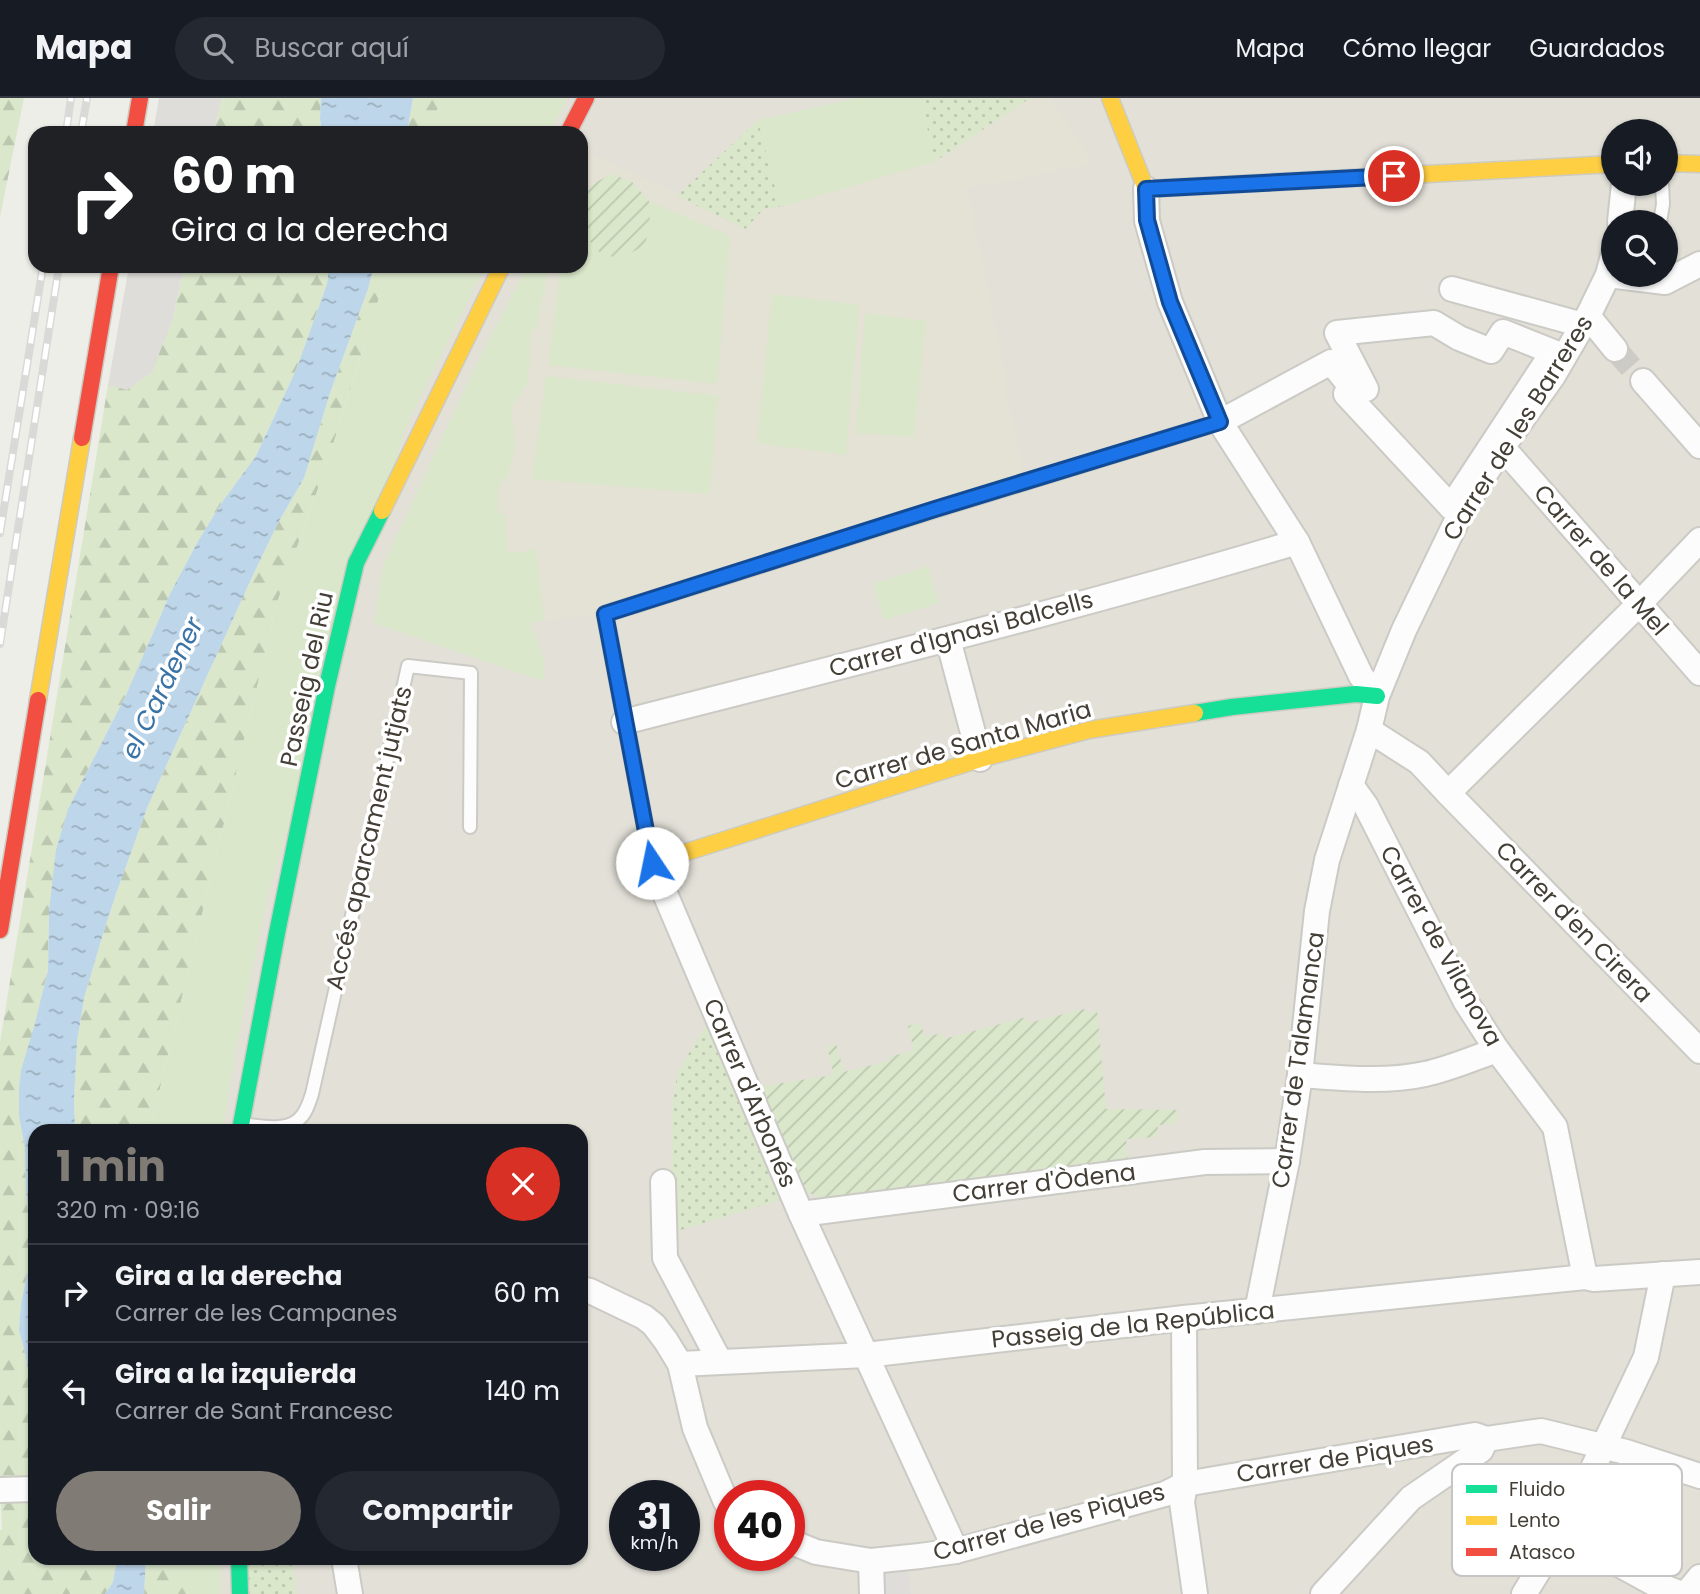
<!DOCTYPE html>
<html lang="es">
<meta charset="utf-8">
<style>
:root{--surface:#171b24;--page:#242831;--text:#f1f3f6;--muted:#9ea1a6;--line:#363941;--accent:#807c75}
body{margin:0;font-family:Poppins,sans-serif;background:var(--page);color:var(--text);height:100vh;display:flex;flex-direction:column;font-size:26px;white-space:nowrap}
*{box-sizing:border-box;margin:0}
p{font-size:23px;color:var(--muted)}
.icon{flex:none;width:38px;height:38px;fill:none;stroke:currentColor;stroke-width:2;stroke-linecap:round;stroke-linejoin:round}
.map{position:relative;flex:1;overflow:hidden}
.details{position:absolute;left:28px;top:1026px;width:560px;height:441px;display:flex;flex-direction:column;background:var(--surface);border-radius:21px;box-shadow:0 2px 5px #0004}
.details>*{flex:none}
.hud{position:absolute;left:28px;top:28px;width:560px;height:147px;border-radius:21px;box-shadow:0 2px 5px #0004;background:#202124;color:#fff;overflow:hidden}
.tools{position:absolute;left:1601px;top:21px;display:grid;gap:14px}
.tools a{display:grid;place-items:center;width:77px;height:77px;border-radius:50%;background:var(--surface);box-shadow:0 2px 5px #0004;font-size:35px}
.speed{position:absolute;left:609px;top:1382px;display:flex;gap:14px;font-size:35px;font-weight:700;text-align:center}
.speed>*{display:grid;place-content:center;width:91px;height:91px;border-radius:50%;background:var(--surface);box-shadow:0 2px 5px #0004;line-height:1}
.speed small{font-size:18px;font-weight:400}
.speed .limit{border:10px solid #d22;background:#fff;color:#111}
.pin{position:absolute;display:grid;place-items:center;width:60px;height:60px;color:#fff;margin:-30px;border:4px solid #fff;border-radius:50%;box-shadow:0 2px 7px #0007}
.me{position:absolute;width:77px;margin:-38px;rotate:349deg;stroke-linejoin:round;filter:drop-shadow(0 0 5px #0008)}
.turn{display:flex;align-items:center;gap:24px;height:147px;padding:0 28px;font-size:32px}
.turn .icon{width:91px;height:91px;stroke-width:2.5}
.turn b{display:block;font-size:49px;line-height:60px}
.round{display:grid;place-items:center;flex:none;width:74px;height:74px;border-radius:37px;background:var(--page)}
.overview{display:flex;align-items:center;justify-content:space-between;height:119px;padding:0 28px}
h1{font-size:42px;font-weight:700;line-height:52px;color:var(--accent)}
.primary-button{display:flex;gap:14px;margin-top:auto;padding:14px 28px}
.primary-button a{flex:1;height:80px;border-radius:42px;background:var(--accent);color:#fff;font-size:28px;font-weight:700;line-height:80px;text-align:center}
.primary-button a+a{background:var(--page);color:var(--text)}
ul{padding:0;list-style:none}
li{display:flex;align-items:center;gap:21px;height:98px;padding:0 28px;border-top:2px solid var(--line)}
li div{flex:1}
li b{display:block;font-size:26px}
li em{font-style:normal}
header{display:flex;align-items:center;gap:42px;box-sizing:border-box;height:98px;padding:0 35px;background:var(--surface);border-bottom:2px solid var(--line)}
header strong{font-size:33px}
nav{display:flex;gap:38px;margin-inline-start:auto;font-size:24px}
.search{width:490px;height:63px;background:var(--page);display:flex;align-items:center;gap:18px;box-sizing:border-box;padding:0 24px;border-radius:38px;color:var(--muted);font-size:26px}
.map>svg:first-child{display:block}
</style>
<header>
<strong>Mapa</strong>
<div class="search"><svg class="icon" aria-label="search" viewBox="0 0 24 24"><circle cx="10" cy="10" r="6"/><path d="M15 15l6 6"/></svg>Buscar aquí</div>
<nav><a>Mapa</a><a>Cómo llegar</a><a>Guardados</a></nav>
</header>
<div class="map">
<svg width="1700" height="1496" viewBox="0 0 1700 1496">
<defs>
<pattern id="grass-dots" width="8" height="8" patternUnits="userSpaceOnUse" patternTransform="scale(1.75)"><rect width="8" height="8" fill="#dae7cb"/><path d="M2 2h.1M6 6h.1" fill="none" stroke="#bcc7af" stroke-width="1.8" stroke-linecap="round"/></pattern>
<pattern id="forest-firs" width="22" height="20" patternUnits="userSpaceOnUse" patternTransform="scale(1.75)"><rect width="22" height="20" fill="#dae7cb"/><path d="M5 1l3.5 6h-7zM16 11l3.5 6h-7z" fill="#bcc7af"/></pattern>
<pattern id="garden-furrows" width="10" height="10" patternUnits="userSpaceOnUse" patternTransform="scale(1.75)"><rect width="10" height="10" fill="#dae7cb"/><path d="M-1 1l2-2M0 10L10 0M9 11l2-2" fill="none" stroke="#bcc7af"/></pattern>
<pattern id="water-ripples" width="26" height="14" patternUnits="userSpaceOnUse" patternTransform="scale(1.75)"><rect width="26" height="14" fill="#bdd6e9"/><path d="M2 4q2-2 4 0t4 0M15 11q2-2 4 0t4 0" fill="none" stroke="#9bafbe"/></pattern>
</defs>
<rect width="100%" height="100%" fill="#eeeee9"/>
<path fill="#e2e0d7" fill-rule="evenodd" d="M441,0H1700V1496H187L185,1460H581V1032H150L389,168H581V35H430ZM1614,33H1666V86H1614ZM1614,124H1666V177H1614ZM625,1398H684V1458H625ZM730,1398H789V1458H730Z"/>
<path fill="#e4e1d5" d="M857,0H1050L1093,65L1014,82L967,90L999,248L1004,278L1003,279L1024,376L598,517L544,522L536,451L509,456L497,416L498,392L515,347L511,309L528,285L531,235L537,228L548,168H581V78L590,56L679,96L758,22Z"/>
<g fill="url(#grass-dots)">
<path d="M921,0H1030L934,64Z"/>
<path d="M758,22L780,109L764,111L745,131L677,98Z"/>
<path d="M707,926L787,1100L677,1133L671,1072L673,1001L678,973Z"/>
<path d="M246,1460H292L297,1496H247Z"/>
</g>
<g fill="url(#forest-firs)">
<path d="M0,0H24L0,119Z"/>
<path d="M222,0H321L320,21L322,35H214Z"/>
<path d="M413,0H441L430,35H407Z"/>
<path d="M184,168H329L327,186L296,272L256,358L223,403L198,443L170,496L126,597L68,711L49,813L48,872L19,991V1018L25,1051L26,1092L32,1154L21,1205L19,1232L25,1255L32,1295L35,1300V1460H117L113,1484L105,1496H0V1432H2L0,1388V944L108,287L173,220Z"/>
<path d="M374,168H389L327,366L278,502L150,1032H75L74,1002L77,944L84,900L103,836L116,796L147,710L253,477L278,425L304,380L330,295L368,191Z"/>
<path d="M146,1460H185L187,1496H144Z"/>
</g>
<g fill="#dae7cb">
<path d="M441,0H567L550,35H430Z"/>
<path d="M857,0H921L934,64L780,109L758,22Z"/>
<path d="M649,103L730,138L717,286L548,267L561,168H581V133L602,157L650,130Z"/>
<path d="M389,168H485L405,331L268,797L237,946L223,1032H150L278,502L327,366Z"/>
<path d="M527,168H548L537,228L531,235L528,285L511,309L515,347L508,378C495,386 498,401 497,415L505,416L507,452L509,456L536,451L544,522L530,525L545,563L543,583L374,525L383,468L471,277Z"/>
<path d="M772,196L859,207L846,357L757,345Z"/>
<path d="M865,215L926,223L914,339L856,335Z"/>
<path d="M546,278L718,298L710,396L532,381Z"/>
<path d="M928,468L939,505L884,522L873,486Z"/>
<path d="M185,1460H220L221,1496H187Z"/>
</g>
<g fill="url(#garden-furrows)">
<path d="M612,76L632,84L649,103L650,130L644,148L621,160L602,157L581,133C581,99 578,92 612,76Z"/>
<path d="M1085,911L1088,916L1097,912L1106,1011L1177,1012V1022L1175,1023V1026L1158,1027L1157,1039L1126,1041L1128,1066L836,1107L803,1092L762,988L834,977L827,949L836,946L844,974L889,963L890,959L914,952L908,928L920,925L925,939L942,935L944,941L1026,919L1028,925Z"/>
</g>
<g fill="#deddd9">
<path d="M159,0H222L214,35H153Z"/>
<path d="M129,168H184L173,220L152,274L127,292L108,287Z"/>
<path d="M906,1459L911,1496H872L871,1463Z"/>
</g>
<g fill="url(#water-ripples)">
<path d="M321,0H413L407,35H322L320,21Z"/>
<path d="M329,168H374L368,191L330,295L304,380L278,425L253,477L147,710L116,796L103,836L84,900L77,944L74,1002L75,1032H35V1300L32,1295L25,1255L19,1232L21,1205L32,1154L26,1092L25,1051L19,1018V991L21,972L34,929L48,872L49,813L56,752L68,711L126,597L170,496L198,443L223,403L256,358L296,272L327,186Z"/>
<path d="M117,1460H146L144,1496H105L113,1484Z"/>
</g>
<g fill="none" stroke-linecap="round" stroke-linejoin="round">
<path stroke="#cccbc5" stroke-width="24" stroke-dasharray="24 12" stroke-linecap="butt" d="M1615,251L1643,283"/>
<g stroke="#cbcac5" stroke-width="16">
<g id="lane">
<path d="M1660,124L1663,106L1662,86"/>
<path d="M242,1026C258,1028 284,1034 298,1022C306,1016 309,1005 312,996L408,568L471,575L470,729"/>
</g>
</g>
<g stroke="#cbcac5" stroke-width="28">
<g id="street">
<path d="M1146,91L1147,123L1170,204L1220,324L1297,444L1361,578L1377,598"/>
<path d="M1620,124L1624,86"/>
<path d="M1608,177L1665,184L1700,166"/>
<path d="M1452,191L1583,227"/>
<path d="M1588,218L1615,251"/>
<path d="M1434,225L1459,240L1491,253L1503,234L1553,254L1451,409L1346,296L1366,291L1337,235Z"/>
<path d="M1643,283L1700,348"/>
<path d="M1220,324L1331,264L1356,295"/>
<path d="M1501,351L1510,358L1700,575"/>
<path d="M948,541L980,661"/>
<path d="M624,624C849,566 1075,511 1297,444"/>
<path d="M1369,632L1419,664L1448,695L1640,505L1700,442"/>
<path d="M1351,687L1366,708L1466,904L1497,952L1555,1029L1585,1179"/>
<path d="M1448,695L1700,953"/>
<path d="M652,765L801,1116L956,1453"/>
<path d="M1300,977C1341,980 1384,985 1425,976C1449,971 1474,960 1497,952"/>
<path d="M663,1084L665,1160L720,1264"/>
<path d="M801,1116L1205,1064L1287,1063"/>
<path d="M581,1191L590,1193L644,1219L654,1227L666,1243L680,1266L695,1330L726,1404L730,1407"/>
<path d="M1257,1213L1287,1063L1300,977L1317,813L1327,762L1369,632L1377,598L1404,532L1462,412L1501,351L1553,278L1588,218L1608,177L1614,154"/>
<path d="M1184,1220L1185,1386L1182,1404L1195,1496"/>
<path d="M680,1266L866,1257L1184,1220L1585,1179L1594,1181L1700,1174"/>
<path d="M0,1392L35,1391"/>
<path d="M1562,1435L1653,1485L1682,1496"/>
<path d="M789,1443L816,1454L871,1463L920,1458L956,1453L1165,1396L1185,1386L1475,1337L1486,1341L1541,1333L1626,1354L1700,1378"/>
<path d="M344,1460L350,1496"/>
<path d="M871,1463L872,1496"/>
<path d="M1323,1496L1411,1400L1481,1352L1486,1341"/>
<path d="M1524,1496L1562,1435L1646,1259L1663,1176"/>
<path d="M1686,1496L1700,1479"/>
</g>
</g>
<g stroke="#cccbc1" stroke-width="19">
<g id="fast">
<path d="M1195,615L1232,609L1356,596L1377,598"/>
<path d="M651,759L605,516L943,409"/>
<path d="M240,1032L277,835L327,588L356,465L382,413"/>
<path d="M239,1460L240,1496"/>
</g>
</g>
<g stroke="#cccbc1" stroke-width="19">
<g id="slow">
<path d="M1110,0L1146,91L1614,66"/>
<path d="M1666,65L1700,66"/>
<path d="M382,413L502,168"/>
<path d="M38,602L82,340"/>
<path d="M651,759L652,765L980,661L1089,632L1195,615"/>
</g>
</g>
<g stroke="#cccbc1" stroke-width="19">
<g id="jam">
<path d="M134,35L140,0"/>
<path d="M568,35L586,0"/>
<path d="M82,340L111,168"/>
<path d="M943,409L1220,324"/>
<path d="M0,832L38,602"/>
</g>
</g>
<use href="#lane" stroke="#fcfcfc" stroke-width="12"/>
<use href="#street" stroke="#fcfcfc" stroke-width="24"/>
<use href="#fast" stroke="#16e098" stroke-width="16"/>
<use href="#slow" stroke="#ffcf43" stroke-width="16"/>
<use href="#jam" stroke="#f24e42" stroke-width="16"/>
<g stroke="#d9d9d8" stroke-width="8">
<g id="rail">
<path d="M66,35L71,0"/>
<path d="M81,35L87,0"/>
<path d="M0,435L43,168"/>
<path d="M0,546L59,168"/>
</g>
</g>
<use href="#rail" stroke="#fff" stroke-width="5" stroke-dasharray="16" stroke-linecap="butt"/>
</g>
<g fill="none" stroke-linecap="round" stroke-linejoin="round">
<g stroke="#114b97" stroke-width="18">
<path id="route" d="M652,765L605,516L935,411L1220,324L1170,204L1147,122L1146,91L1394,78"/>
</g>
<use href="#route" stroke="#1a73e8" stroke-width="12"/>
</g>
<g text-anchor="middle" stroke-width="7" stroke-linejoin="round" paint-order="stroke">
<g font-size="24" fill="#443f36" stroke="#fff">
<text transform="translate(1518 330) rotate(-58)" y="8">Carrer de les Barreres</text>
<text transform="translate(1601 462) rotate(49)" y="8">Carrer de la Mel</text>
<text transform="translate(961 536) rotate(-15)" y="8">Carrer d'Ignasi Balcells</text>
<text transform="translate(307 581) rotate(-78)" y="8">Passeig del Riu</text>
<text transform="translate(963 647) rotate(-16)" y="8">Carrer de Santa Maria</text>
<text transform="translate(369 740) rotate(-77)" y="8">Accés aparcament jutjats</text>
<text transform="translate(1574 824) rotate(46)" y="8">Carrer d'en Cirera</text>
<text transform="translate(1441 848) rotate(61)" y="8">Carrer de Vilanova</text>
<text transform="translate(1298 962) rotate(-82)" y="8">Carrer de Talamanca</text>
<text transform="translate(750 995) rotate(67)" y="8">Carrer d'Arbonés</text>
<text transform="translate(1044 1085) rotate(-7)" y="8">Carrer d'Òdena</text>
<text transform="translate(1133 1227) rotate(-6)" y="8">Passeig de la República</text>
<text transform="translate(1335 1361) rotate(-9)" y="8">Carrer de Piques</text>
<text transform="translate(1049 1424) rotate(-15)" y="8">Carrer de les Piques</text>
</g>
<g font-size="26" font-style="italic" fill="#3a73a5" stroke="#fff">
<text transform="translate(162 590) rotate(-64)" y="9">el Cardener</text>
</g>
</g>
<rect x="1452" y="1366" width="230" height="112" rx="10" fill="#fff" stroke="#c7c5c3" stroke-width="2"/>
<rect x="1466" y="1387" width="31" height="8" fill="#16e098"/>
<rect x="1466" y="1418" width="31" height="9" fill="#ffcf43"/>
<rect x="1466" y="1450" width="31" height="8" fill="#f24e42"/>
<g font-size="19" fill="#443f36">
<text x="1509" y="1398">Fluido</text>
<text x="1509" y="1429">Lento</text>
<text x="1509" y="1461">Atasco</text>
</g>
</svg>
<div class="tools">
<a><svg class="icon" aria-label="sound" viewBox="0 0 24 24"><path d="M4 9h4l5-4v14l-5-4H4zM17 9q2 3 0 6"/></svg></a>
<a><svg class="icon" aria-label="search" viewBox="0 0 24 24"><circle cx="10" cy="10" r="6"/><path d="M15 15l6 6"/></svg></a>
</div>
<div class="speed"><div>31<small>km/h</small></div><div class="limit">40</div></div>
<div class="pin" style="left:1394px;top:78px;background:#d93025"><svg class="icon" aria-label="arrive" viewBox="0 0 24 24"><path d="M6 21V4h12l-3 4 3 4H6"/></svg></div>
<svg class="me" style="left:652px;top:765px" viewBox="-20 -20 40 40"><circle r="19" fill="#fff"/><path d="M0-13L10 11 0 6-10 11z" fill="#1a73e8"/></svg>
<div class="hud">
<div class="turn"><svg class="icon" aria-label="right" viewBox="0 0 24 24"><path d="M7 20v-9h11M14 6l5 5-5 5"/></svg><div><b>60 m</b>Gira a la derecha</div></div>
</div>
<section class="details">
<div class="overview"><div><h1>1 min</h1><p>320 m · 09:16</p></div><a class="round" style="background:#d93025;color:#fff"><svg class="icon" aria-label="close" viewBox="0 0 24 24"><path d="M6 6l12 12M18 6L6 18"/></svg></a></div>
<ul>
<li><svg class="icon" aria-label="right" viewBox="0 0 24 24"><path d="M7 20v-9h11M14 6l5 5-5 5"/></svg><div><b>Gira a la derecha</b><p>Carrer de les Campanes</p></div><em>60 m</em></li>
<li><svg class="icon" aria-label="left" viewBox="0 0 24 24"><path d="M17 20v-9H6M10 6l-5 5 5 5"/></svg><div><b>Gira a la izquierda</b><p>Carrer de Sant Francesc</p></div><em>140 m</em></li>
</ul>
<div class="primary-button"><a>Salir</a><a>Compartir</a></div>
</section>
</div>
